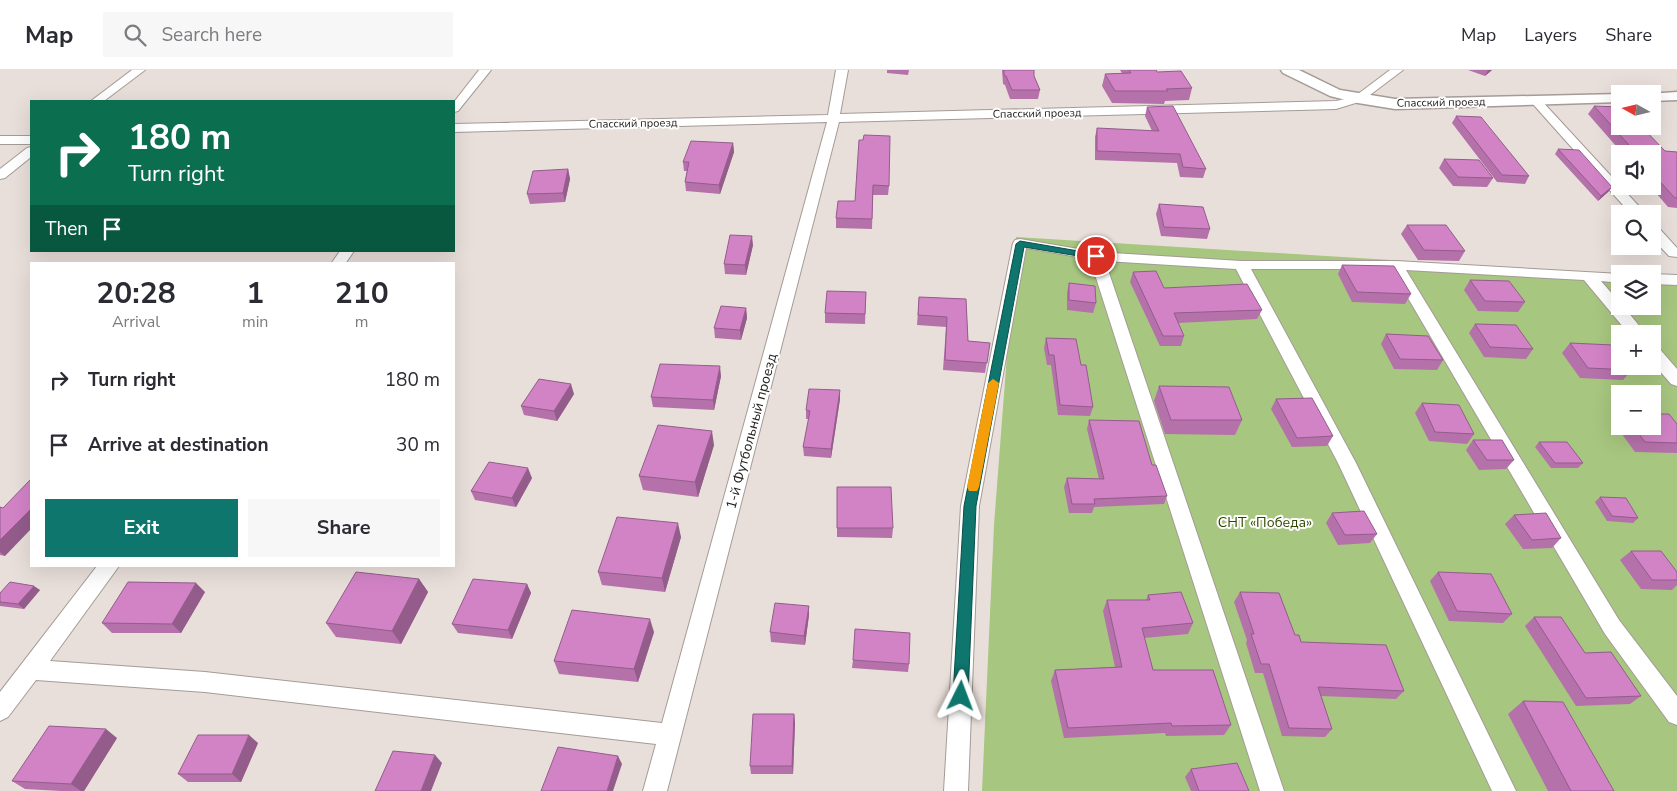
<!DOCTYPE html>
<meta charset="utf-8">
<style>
:root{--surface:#fff;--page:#f7f7f7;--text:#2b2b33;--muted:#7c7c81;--line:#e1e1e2;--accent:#0f766e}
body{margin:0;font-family:"Nunito Sans",sans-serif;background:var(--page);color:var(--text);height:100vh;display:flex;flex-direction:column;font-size:19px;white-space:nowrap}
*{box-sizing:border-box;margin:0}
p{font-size:16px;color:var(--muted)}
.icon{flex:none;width:28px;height:28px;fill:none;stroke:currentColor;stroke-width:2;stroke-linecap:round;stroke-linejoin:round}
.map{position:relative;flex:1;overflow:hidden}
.panel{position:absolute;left:30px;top:192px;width:425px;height:305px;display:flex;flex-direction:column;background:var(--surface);border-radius:0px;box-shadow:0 5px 20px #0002}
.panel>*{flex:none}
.top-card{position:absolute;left:30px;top:30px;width:425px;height:152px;border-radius:0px;box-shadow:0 5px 20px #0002;background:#0b6e4f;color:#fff;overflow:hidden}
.needle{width:32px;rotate:278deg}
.fabs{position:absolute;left:1611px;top:15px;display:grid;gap:10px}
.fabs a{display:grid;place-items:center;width:50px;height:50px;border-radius:0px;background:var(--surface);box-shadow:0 5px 20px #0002;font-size:25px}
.pin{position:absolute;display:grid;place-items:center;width:42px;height:42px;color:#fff;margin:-21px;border:2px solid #fff;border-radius:50%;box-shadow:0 1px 5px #0007}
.me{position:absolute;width:55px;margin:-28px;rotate:3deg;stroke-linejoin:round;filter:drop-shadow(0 0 4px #0008)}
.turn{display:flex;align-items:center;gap:18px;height:105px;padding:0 15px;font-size:22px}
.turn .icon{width:65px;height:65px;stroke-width:2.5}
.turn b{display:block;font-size:35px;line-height:42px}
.then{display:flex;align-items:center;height:48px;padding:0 15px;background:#0003;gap:10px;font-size:19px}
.eta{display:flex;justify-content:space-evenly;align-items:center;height:85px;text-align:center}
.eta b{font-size:30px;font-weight:700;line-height:35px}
.primary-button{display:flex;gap:10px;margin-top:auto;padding:10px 15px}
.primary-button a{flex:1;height:58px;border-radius:0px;background:var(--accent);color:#fff;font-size:20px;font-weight:700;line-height:58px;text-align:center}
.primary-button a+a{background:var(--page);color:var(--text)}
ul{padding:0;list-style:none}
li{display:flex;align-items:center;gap:15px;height:65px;padding:0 15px}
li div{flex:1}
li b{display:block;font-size:19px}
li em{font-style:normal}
header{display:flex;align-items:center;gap:30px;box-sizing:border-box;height:70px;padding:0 25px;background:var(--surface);border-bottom:1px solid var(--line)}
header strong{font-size:24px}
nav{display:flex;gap:28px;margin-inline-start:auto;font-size:18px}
.search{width:350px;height:45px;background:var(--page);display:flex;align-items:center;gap:12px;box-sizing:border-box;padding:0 18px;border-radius:0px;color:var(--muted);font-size:19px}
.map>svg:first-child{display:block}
</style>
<header>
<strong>Map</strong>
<div class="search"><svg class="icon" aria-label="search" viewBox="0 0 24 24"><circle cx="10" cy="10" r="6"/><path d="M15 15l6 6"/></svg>Search here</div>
<nav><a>Map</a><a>Layers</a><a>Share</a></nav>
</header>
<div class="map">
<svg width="1677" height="721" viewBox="0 0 1677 721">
<rect width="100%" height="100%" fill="#e9dfda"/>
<path fill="#a7c67f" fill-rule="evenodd" d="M1016,167L1620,204V236H1652L1653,206L1677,207V721H982L994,455ZM1620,264H1652V296H1620ZM1620,324H1652V356H1620Z"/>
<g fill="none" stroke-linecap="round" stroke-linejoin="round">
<g stroke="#a49b96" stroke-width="2">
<g id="minor">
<path d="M132,0H145L104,31H91Z"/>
<path d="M479,0H491L458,41L454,42V32Z"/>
<path d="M836,0H848L840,44L1336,31L1354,27L1390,0H1403L1362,31L1336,39L839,52L667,721H643L656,674L205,622L36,610L8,647L0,651V622L97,496H119L50,591L205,602L662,653L827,52L454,62V54L828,45Z"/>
<path d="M1536,28L1540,29L1646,144H1631L1532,33L1530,31L1532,29Z"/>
<rect x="0" y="66" width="31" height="8"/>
<path d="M31,77V87L5,108L0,109V99L27,78Z"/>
<path d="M1652,155L1657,156L1677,178V187L1669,186L1652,168Z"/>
<path d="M1020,169L1096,182L1241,191H1396L1621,204L1620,213L1601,211L1620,233V236H1623L1646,264H1629L1584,210L1406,200L1619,550L1677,626V655L1669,652L1605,564L1391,199H1251L1356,393L1516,721H1492L1338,393L1236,199L1105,191L1284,721H1260L1090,189L1026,178L979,436L968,721H944L961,436L1013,173L1015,170Z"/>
<path d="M340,181H354L345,194H331Z"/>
<path d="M1652,204L1677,205V215L1652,214Z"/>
<path d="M1652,276L1658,277L1677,299V316L1671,314L1652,292Z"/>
</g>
</g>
<g stroke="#a49b96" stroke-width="3">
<g id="tertiary">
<path d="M1281,0H1299L1340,20L1395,29L1620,24H1621L1620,32L1395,39L1358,33L1330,26L1283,3Z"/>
<path d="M1677,22V30L1652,31V24H1647Z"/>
</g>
</g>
<use href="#minor" fill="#fff" fill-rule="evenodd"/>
<use href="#tertiary" fill="#fff" fill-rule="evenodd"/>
</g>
<g fill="#b571aa">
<path d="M887,0H909L908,5L887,3Z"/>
<path d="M1002,0H1034V6L1040,20L1038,29H1010L1005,15L1003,14Z"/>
<path d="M1120,0H1156L1157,2L1192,18L1189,30L1165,31L1164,34L1112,33L1102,16L1105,4L1122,3Z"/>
<path d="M1468,0H1492L1485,6Z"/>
<path d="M1594,36L1665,81L1677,82V138L1668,137L1650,116H1652V84H1623L1588,44Z"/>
<path d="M1147,37L1206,99L1203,108L1180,107L1177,93L1095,90V67L1097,58L1152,61L1145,46Z"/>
<path d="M1456,46L1529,106L1525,114L1497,112L1452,53Z"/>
<path d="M863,70L889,116L888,125H873L872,159L836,158V148L855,131Z"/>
<path d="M733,73L734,82L720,124L686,121L685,112L687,101H684L683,92Z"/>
<path d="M1558,79L1612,117L1608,122L1598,131L1555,84Z"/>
<path d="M1444,89L1493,108L1487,117L1453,116L1439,98Z"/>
<path d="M568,99L570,109L565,132L530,134L527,124Z"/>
<path d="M1159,134L1210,159L1207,169L1161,166L1156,144Z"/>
<path d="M1407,155L1465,181L1459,191L1418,190L1401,164Z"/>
<path d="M753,175L746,205L725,204L724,194Z"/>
<path d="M1342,195L1411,224L1405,234L1352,232L1338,204Z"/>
<path d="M1133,202L1164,218L1262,240L1257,249L1178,253L1184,266L1181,276H1160L1130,212Z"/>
<path d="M1470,210L1525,232L1518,242L1478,241L1464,220Z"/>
<path d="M1069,213L1096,233L1093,243L1067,240V223Z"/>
<path d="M866,222L865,254L825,253V243Z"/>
<path d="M919,227L966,229L968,271L990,273L985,303L943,300L946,257L917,255Z"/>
<path d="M746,238L747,248L741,270L715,268L714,258Z"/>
<path d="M1475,254L1533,279L1526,289L1484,287L1469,263Z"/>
<path d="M1386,264L1443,290L1437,300L1394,299L1381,274Z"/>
<path d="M1046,268L1081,295L1093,337L1090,346L1058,345L1051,295H1047L1044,278Z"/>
<path d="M1570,273L1632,300L1623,310L1580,308L1562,283Z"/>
<path d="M721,306L714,340L653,337L651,327Z"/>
<path d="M1159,316L1242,350L1235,365L1165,364L1154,331Z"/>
<path d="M574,324L557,351L524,345L521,336Z"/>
<path d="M840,329L831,388L804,386L803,377L809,349H806V340Z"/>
<path d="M1276,329L1333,366L1327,376L1292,377L1271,339Z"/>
<path d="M1422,333L1474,364L1467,374L1429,371L1415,343Z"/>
<path d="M1620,346V356H1652L1677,354V383L1635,382L1614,353Z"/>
<path d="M1089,350L1152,395L1167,426L1164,434L1094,437L1092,443H1069L1064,417L1067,408L1099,409L1087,359Z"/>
<path d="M1473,370L1514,390L1506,399L1479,400L1466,380Z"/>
<path d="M1539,372L1583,393L1578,398H1551L1535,377Z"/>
<path d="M714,375L698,427L643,420L639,406Z"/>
<path d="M532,408L516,437L475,430L471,421Z"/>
<path d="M837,417L893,458L892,468L837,467Z"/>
<path d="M1600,427L1638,448L1633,453L1607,451L1595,432Z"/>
<path d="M0,437L5,486L0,485Z"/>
<path d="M1332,443L1377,464L1370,473L1338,475L1326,453Z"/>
<path d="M1514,445L1561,468L1552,478L1523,479L1505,454Z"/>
<path d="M681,467L665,522L602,515L598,502Z"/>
<path d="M1631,481L1677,502V515L1672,520L1641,519L1620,490Z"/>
<path d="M1438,502L1512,544L1503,553L1449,551L1430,511Z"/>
<path d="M419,509L428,522L401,574L336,567L326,553Z"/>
<path d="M527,514L531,523L512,569L458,563L452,554Z"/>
<path d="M40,520L24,539L0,536V523Z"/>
<path d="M205,522L181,563H112L102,553Z"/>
<path d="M1240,522L1295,565L1301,572L1404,621L1396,629L1321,626L1332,659L1325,667L1282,666L1263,603H1255L1246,573L1247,570L1234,532Z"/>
<path d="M1148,525L1193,553L1188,564L1144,568L1153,600L1231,655L1224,665L1166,666L1165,663L1064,668L1051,611L1055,600L1115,597L1103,541L1107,530H1146Z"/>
<path d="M809,545L805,575L771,572L770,562Z"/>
<path d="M1534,547L1585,583L1641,626L1630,634L1576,636L1525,556Z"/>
<path d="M654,562L638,612L559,604L554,591Z"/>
<path d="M853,590L909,594L908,602L852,598Z"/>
<path d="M1523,631L1614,721H1548L1508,644Z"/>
<path d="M794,644L795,653L793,704H751L750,696Z"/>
<path d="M117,668L84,721H61L25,719L12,711Z"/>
<path d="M258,673L241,712H188L178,704Z"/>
<path d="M1191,699L1249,721H1191L1185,707Z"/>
</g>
<g fill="#935c8b">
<path d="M1488,0H1492L1485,6Z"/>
<path d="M733,73L734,82L720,124L719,115Z"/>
<path d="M568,99L570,109L565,132L563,123Z"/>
<path d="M1612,117L1608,122L1598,131L1601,126Z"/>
<path d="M752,166L753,175L746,205L745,195Z"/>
<path d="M746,238L747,248L741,270L740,260Z"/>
<path d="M720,296L721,306L714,340L713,330Z"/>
<path d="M571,314L574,324L557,351L554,341Z"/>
<path d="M840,320V329L831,388V379Z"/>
<path d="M712,361L714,375L698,427L695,412Z"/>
<path d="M528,398L532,408L516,437L512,428Z"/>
<path d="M31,439V459L5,486L0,482V470Z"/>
<path d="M678,453L681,467L665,522L662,508Z"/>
<path d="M419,509L428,522L401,574L392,561Z"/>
<path d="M196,513L205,522L181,563L172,554Z"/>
<path d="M527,514L531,523L512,569L508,560Z"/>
<path d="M34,516L40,520L24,539L18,534Z"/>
<path d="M809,536V545L805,575L804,566Z"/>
<path d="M650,549L654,562L638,612L634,599Z"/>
<path d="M794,644L795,653L793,704L792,696Z"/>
<path d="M106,659L117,668L84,721H81L71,714Z"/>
<path d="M249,665L258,673L241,712L232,704Z"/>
<path d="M435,685L442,693L431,721H421Z"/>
<path d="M618,686L622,694L613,721H607Z"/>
</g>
<g fill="#d283c6" stroke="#935c8b">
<path d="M1004,0H1034V6L1040,20H1012L1006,6L1004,5Z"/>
<path d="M1129,0H1156L1157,2L1181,1L1192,18L1166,19L1168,21H1115L1105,4L1131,3Z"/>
<path d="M1173,36L1206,99L1183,97L1180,84L1097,81V58L1159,61L1147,37Z"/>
<path d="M1594,36L1620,37V56H1641L1665,81L1677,82V128H1675L1652,103V84H1637Z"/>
<path d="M1456,46L1481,47L1529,106L1502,105Z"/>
<path d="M864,65L890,66L889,116L873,115L872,149L836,148L838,131H855L859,70H863Z"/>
<path d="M691,71L733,73L719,115L685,112L689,92H683Z"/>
<path d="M1558,79L1579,80L1612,117L1601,126Z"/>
<path d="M1444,89L1479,90L1493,108L1458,107Z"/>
<path d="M568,99L563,123L527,124L533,101Z"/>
<path d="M1159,134L1203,137L1210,159L1164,157Z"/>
<path d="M1407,155H1446L1465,181L1424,180Z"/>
<path d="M730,165L752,166L745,195L724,194Z"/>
<path d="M1342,195L1394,196L1411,224L1357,222Z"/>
<path d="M1156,201L1164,218L1247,214L1262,240L1174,243L1184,266H1163L1133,202Z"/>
<path d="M1470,210L1509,211L1525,232L1485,231Z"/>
<path d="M1069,213L1095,216L1096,233L1069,230Z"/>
<path d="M827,221L866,222L865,244L825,243Z"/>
<path d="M919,227L966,229L968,271L990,273L987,293L945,290L947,247L918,245Z"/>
<path d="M721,236L746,238L740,260L714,258Z"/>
<path d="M1475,254L1516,255L1533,279L1490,277Z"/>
<path d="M1386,264L1428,266L1443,290L1400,289Z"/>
<path d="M1046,268L1076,269L1081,295H1086L1093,337L1060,335L1054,285H1049Z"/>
<path d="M1570,273L1612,275L1620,285V296H1629L1632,300L1588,298Z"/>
<path d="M660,294L720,296L713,330L651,327Z"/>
<path d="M539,309L571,314L554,341L521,336Z"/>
<path d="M1159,316L1229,317L1242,350H1171Z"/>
<path d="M809,319L840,320L831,379L803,377L810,341L806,340Z"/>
<path d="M1312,328L1333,366L1297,368L1276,329Z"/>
<path d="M1422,333L1459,335L1474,364L1435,362Z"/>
<path d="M1652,344H1669L1677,354V373L1645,372L1633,356H1652Z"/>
<path d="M1089,350L1139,351L1152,395H1156L1167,426L1094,429L1095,434H1072L1067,408L1104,409Z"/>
<path d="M658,355L712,361L695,412L639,406Z"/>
<path d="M1473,370H1502L1514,390H1487Z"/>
<path d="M1539,372H1567L1583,393H1555Z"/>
<path d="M489,392L528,398L512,428L471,421Z"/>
<path d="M31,409V439L0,470V437L3,438Z"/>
<path d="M837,417H891L893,458H837Z"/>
<path d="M1600,427L1626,428L1638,448L1612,446Z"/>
<path d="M1364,441L1377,464L1345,465L1332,443Z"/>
<path d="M1546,443L1561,468L1532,470L1514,445Z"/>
<path d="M617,447L678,453L662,508L598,502Z"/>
<path d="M1631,481H1661L1677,502V510H1652Z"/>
<path d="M356,502L419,509L392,561L326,553Z"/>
<path d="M1438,502L1491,504L1512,544L1457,541Z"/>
<path d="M473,509L527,514L508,560L452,554Z"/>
<path d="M10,512L34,516L18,534L0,532V523Z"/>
<path d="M128,512L196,513L172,554L102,553Z"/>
<path d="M1181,522L1193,553L1142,558L1153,600H1213L1231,655L1172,656L1171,653L1068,658L1055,600L1122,597L1107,530H1150L1148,525Z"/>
<path d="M1240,522L1279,523L1295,565H1299L1301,572L1386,575L1404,621L1318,617L1332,659L1289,658L1269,594H1261L1251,564H1254Z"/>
<path d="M775,533L809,536L804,566L770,562Z"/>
<path d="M572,540L650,549L634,599L554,591Z"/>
<path d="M1534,547H1561L1585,583L1611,582L1641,626L1586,628Z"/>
<path d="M855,559L910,563L909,594L853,590Z"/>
<path d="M1523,631L1563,632L1614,721H1571Z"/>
<path d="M753,644H794L792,696H750Z"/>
<path d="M49,656L106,659L71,714L12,711Z"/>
<path d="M198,665H249L232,704H178Z"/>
<path d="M558,677L618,686L607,721H541Z"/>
<path d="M393,681L435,685L421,721H375Z"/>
<path d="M1237,693L1249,721H1199L1191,699Z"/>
</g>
<path fill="#0f766e" stroke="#0a4d48" d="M1020,171L1096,184L1101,186L1096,189L1024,177L976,436L968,626L966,631L961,633L956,631L953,626L964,436L1016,174Z"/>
<path fill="#f59e0b" d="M993,309L999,313L979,417L977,421H969L967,417L988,313Z"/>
<g text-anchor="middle" stroke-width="4" stroke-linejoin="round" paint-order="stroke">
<g font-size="11" fill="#23201e" stroke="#fff">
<text transform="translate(1441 32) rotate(-1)" y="4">Спасский проезд</text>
<text transform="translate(1037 43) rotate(-1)" y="4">Спасский проезд</text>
<text transform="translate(633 53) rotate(-1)" y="4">Спасский проезд</text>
</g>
<g font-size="14" fill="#23201e" stroke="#fff">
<text transform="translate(751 361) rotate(-75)" y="5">1-й Футбольный проезд</text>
</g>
<g font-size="14" fill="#2f4600" stroke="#fff">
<text x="1265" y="457">СНТ «Победа»</text>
</g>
</g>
</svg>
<div class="fabs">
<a><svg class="needle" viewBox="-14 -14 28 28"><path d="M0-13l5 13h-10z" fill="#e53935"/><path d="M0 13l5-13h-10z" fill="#7c7c81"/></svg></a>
<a><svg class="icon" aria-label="sound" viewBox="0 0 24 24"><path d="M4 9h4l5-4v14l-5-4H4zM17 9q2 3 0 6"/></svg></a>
<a><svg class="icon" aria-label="search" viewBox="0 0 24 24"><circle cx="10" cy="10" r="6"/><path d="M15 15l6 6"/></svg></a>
<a><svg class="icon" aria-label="layers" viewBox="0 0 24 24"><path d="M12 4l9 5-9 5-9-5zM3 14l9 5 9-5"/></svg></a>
<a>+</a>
<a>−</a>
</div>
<div class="pin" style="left:1096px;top:186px;background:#d93025"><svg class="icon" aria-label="arrive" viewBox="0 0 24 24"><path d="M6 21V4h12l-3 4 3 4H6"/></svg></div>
<svg class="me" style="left:961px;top:626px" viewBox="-20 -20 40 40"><path d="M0-17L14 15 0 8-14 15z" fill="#0f766e" stroke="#fff" stroke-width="4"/></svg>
<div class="top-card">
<div class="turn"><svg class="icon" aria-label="right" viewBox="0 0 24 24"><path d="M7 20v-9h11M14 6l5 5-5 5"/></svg><div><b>180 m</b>Turn right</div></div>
<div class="then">Then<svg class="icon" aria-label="arrive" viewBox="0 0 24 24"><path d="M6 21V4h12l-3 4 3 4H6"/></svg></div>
</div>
<section class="panel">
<div class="eta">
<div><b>20:28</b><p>Arrival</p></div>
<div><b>1</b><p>min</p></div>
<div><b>210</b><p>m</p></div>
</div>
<ul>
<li><svg class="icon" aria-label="right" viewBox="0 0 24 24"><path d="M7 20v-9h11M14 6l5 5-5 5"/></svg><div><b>Turn right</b></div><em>180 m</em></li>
<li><svg class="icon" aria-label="arrive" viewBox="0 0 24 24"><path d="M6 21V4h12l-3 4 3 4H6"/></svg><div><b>Arrive at destination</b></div><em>30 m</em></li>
</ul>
<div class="primary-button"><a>Exit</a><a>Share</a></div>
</section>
</div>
